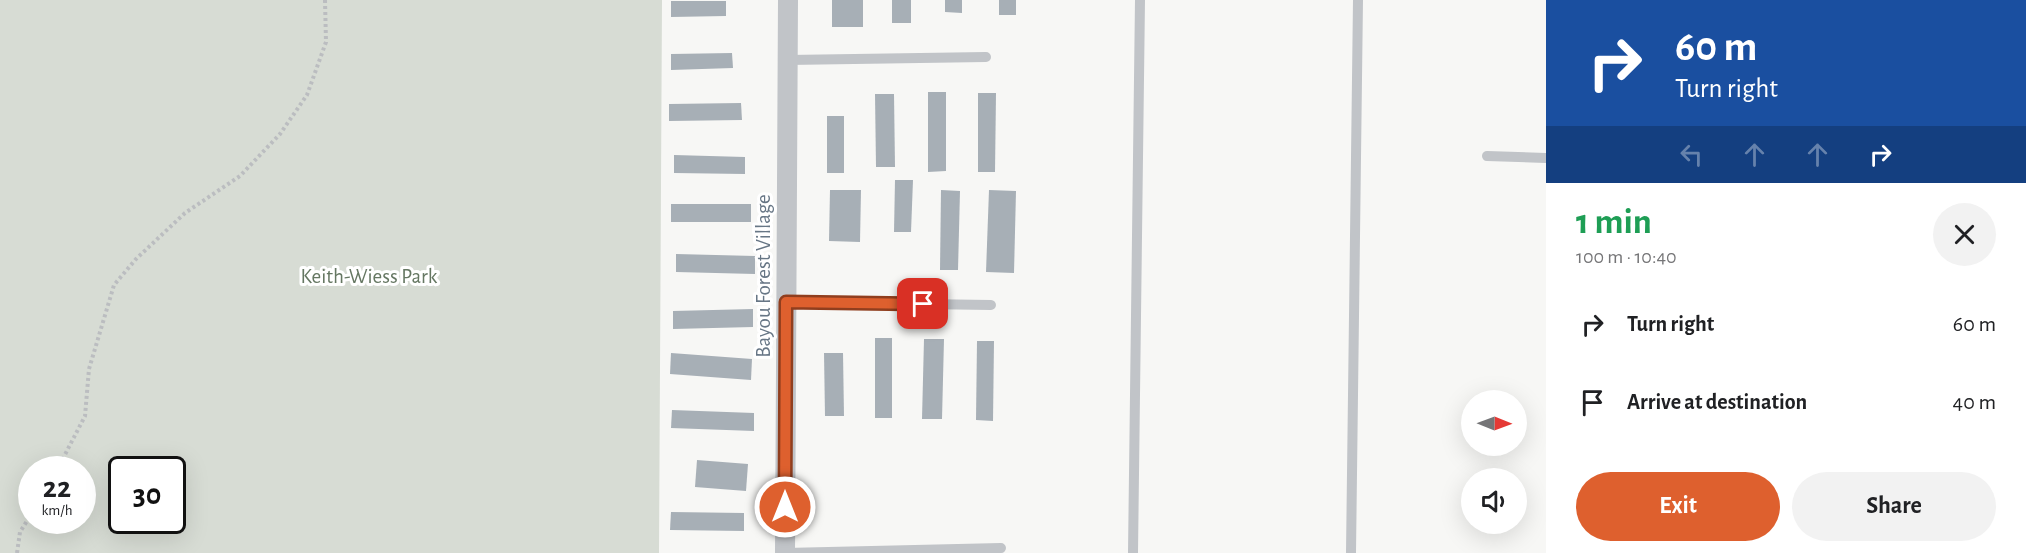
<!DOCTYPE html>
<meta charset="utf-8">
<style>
:root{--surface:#fff;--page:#f2f2f2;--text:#202124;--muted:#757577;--accent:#de602e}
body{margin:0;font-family:"Alegreya Sans",sans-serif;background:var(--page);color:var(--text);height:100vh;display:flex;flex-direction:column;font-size:22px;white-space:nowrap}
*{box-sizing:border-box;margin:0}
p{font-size:20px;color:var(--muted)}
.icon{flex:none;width:33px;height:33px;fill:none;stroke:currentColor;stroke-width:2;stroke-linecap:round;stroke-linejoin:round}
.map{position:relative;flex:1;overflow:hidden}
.drawer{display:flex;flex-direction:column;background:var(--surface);width:480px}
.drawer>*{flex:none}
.banner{background:#1a4fa0;color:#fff;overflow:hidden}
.needle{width:39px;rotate:91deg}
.buttons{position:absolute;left:1461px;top:390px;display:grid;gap:12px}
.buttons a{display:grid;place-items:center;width:66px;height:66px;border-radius:50%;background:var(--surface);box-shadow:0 6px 24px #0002;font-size:30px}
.speed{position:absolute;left:18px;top:456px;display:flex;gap:12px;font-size:30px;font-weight:700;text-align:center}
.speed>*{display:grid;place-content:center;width:78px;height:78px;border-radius:50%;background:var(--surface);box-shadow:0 6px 24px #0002;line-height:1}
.speed small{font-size:15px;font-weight:400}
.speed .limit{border:3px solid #111;border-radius:9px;background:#fff;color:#111}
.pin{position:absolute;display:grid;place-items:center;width:51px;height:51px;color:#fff;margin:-26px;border-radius:12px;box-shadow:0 3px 9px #0006}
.me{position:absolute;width:66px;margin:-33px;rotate:0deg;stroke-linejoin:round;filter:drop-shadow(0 0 4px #0008)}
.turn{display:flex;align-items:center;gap:21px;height:126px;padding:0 30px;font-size:27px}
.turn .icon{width:78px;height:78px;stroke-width:2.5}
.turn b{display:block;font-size:42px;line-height:51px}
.lanes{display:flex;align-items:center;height:57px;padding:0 30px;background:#0003;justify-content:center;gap:30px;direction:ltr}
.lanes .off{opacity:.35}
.round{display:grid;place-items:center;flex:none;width:63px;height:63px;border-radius:32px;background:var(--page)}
.summary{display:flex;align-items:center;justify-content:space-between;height:102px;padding:0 30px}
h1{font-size:36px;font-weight:700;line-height:45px;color:#1e9e55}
.button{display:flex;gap:12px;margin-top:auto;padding:12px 30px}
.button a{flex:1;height:69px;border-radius:36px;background:var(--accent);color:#fff;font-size:24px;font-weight:700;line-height:69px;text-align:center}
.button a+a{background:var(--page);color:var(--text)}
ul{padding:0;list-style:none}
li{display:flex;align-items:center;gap:18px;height:78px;padding:0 30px}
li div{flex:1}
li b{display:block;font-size:22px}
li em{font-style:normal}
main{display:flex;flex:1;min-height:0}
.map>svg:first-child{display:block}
</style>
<main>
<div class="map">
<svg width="1546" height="553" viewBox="0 0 1546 553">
<rect width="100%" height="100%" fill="#f7f7f5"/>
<path fill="#d7dcd4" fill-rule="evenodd" d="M0,0H662L659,553H0ZM32,470H82V520H32ZM122,470H172V520H122Z"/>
<g fill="#a7afb6">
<rect x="832" y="0" width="31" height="27"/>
<rect x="892" y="0" width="19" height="23"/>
<path d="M945,0H962V13L945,12Z"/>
<rect x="999" y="0" width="17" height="15"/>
<path d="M671,1H726V16L671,17Z"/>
<path d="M732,53L733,68L671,70V54Z"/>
<path d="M928,92H946V171L928,172Z"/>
<path d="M978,93H996L995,172H978Z"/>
<path d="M875,94H894L895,167H876Z"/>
<path d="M741,103L742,120L669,121V104Z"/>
<rect x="827" y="116" width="17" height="57"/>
<path d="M674,155L745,157V174L674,173Z"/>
<path d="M895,180H913L911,232H894Z"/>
<path d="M830,190H861L860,242L829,241Z"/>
<path d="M941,190L960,191L958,270H940Z"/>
<path d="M989,190L1016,191L1014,273L986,272Z"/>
<rect x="671" y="204" width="80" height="18"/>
<path d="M676,254L755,256V274L676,272Z"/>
<path d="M753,309V327L673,329V311Z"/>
<rect x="875" y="338" width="17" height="80"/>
<path d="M924,339H944L942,419H922Z"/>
<path d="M977,341H994L993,421L976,420Z"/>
<path d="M671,353L752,359L751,380L670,374Z"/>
<path d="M824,353H843L844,416H825Z"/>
<path d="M672,410L754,413V431L671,428Z"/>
<path d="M697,460L748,464L746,491L695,487Z"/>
<path d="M671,512L744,513V531L670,530Z"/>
</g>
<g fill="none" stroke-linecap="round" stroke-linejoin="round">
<g stroke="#bbbdc0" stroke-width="4" stroke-dasharray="3 3" stroke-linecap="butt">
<path d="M57,470L85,416L89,369L114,285L136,259L185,213L240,176L280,134L307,95L326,42L325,0"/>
<path d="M17,553L20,532L32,513"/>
</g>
<g stroke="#c1c4c8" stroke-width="10">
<path d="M788,60L986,57"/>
<path d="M1487,156L1546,158"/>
<path d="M786,302L991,305"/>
<path d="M785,553L1001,548"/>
<path d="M1133,553L1140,0"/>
<path d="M1351,553L1358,0"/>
</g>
<path stroke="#c1c4c8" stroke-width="20" d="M785,553L788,0"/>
</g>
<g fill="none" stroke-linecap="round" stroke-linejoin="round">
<g stroke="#903e1e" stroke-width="15">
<path id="route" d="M785,507L786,302L923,304"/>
</g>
<use href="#route" stroke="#de602e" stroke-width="10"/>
</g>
<g text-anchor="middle" stroke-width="6" stroke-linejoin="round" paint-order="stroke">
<g font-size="21" fill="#657762" stroke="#fff">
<text x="369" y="283">Keith-Wiess Park</text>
</g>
<g font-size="21" fill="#677685" stroke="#fff">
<text transform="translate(763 276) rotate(-90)" y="7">Bayou Forest Village</text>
</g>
</g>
</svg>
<div class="buttons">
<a><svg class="needle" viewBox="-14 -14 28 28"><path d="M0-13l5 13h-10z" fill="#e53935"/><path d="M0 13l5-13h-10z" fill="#757577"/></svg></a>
<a><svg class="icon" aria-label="sound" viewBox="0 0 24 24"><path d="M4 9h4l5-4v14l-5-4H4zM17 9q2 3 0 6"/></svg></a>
</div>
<div class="speed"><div>22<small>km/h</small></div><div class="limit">30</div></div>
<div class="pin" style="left:923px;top:304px;background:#d93025"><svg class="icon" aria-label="arrive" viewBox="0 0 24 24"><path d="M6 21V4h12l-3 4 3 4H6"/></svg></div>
<svg class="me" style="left:785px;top:507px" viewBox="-20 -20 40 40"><circle r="17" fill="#de602e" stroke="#fff" stroke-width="3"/><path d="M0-11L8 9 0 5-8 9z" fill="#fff"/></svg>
</div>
<section class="drawer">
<div class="banner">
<div class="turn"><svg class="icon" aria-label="right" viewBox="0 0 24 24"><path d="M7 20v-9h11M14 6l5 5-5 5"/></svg><div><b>60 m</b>Turn right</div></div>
<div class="lanes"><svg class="icon off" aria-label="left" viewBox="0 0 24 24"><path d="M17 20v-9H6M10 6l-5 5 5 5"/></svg><svg class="icon off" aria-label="ahead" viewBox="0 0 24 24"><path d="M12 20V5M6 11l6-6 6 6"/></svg><svg class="icon off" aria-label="ahead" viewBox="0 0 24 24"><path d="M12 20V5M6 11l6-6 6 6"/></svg><svg class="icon" aria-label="right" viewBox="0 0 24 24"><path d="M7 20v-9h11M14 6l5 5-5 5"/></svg></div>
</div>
<div class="summary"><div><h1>1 min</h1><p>100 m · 10:40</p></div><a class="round"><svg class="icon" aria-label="close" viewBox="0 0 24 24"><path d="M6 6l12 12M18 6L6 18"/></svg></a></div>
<ul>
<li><svg class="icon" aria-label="right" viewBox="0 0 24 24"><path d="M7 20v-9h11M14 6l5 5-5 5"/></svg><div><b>Turn right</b></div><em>60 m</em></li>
<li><svg class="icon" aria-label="arrive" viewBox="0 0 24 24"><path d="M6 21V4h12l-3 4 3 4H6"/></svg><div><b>Arrive at destination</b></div><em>40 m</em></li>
</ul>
<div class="button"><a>Exit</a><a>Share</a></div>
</section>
</main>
